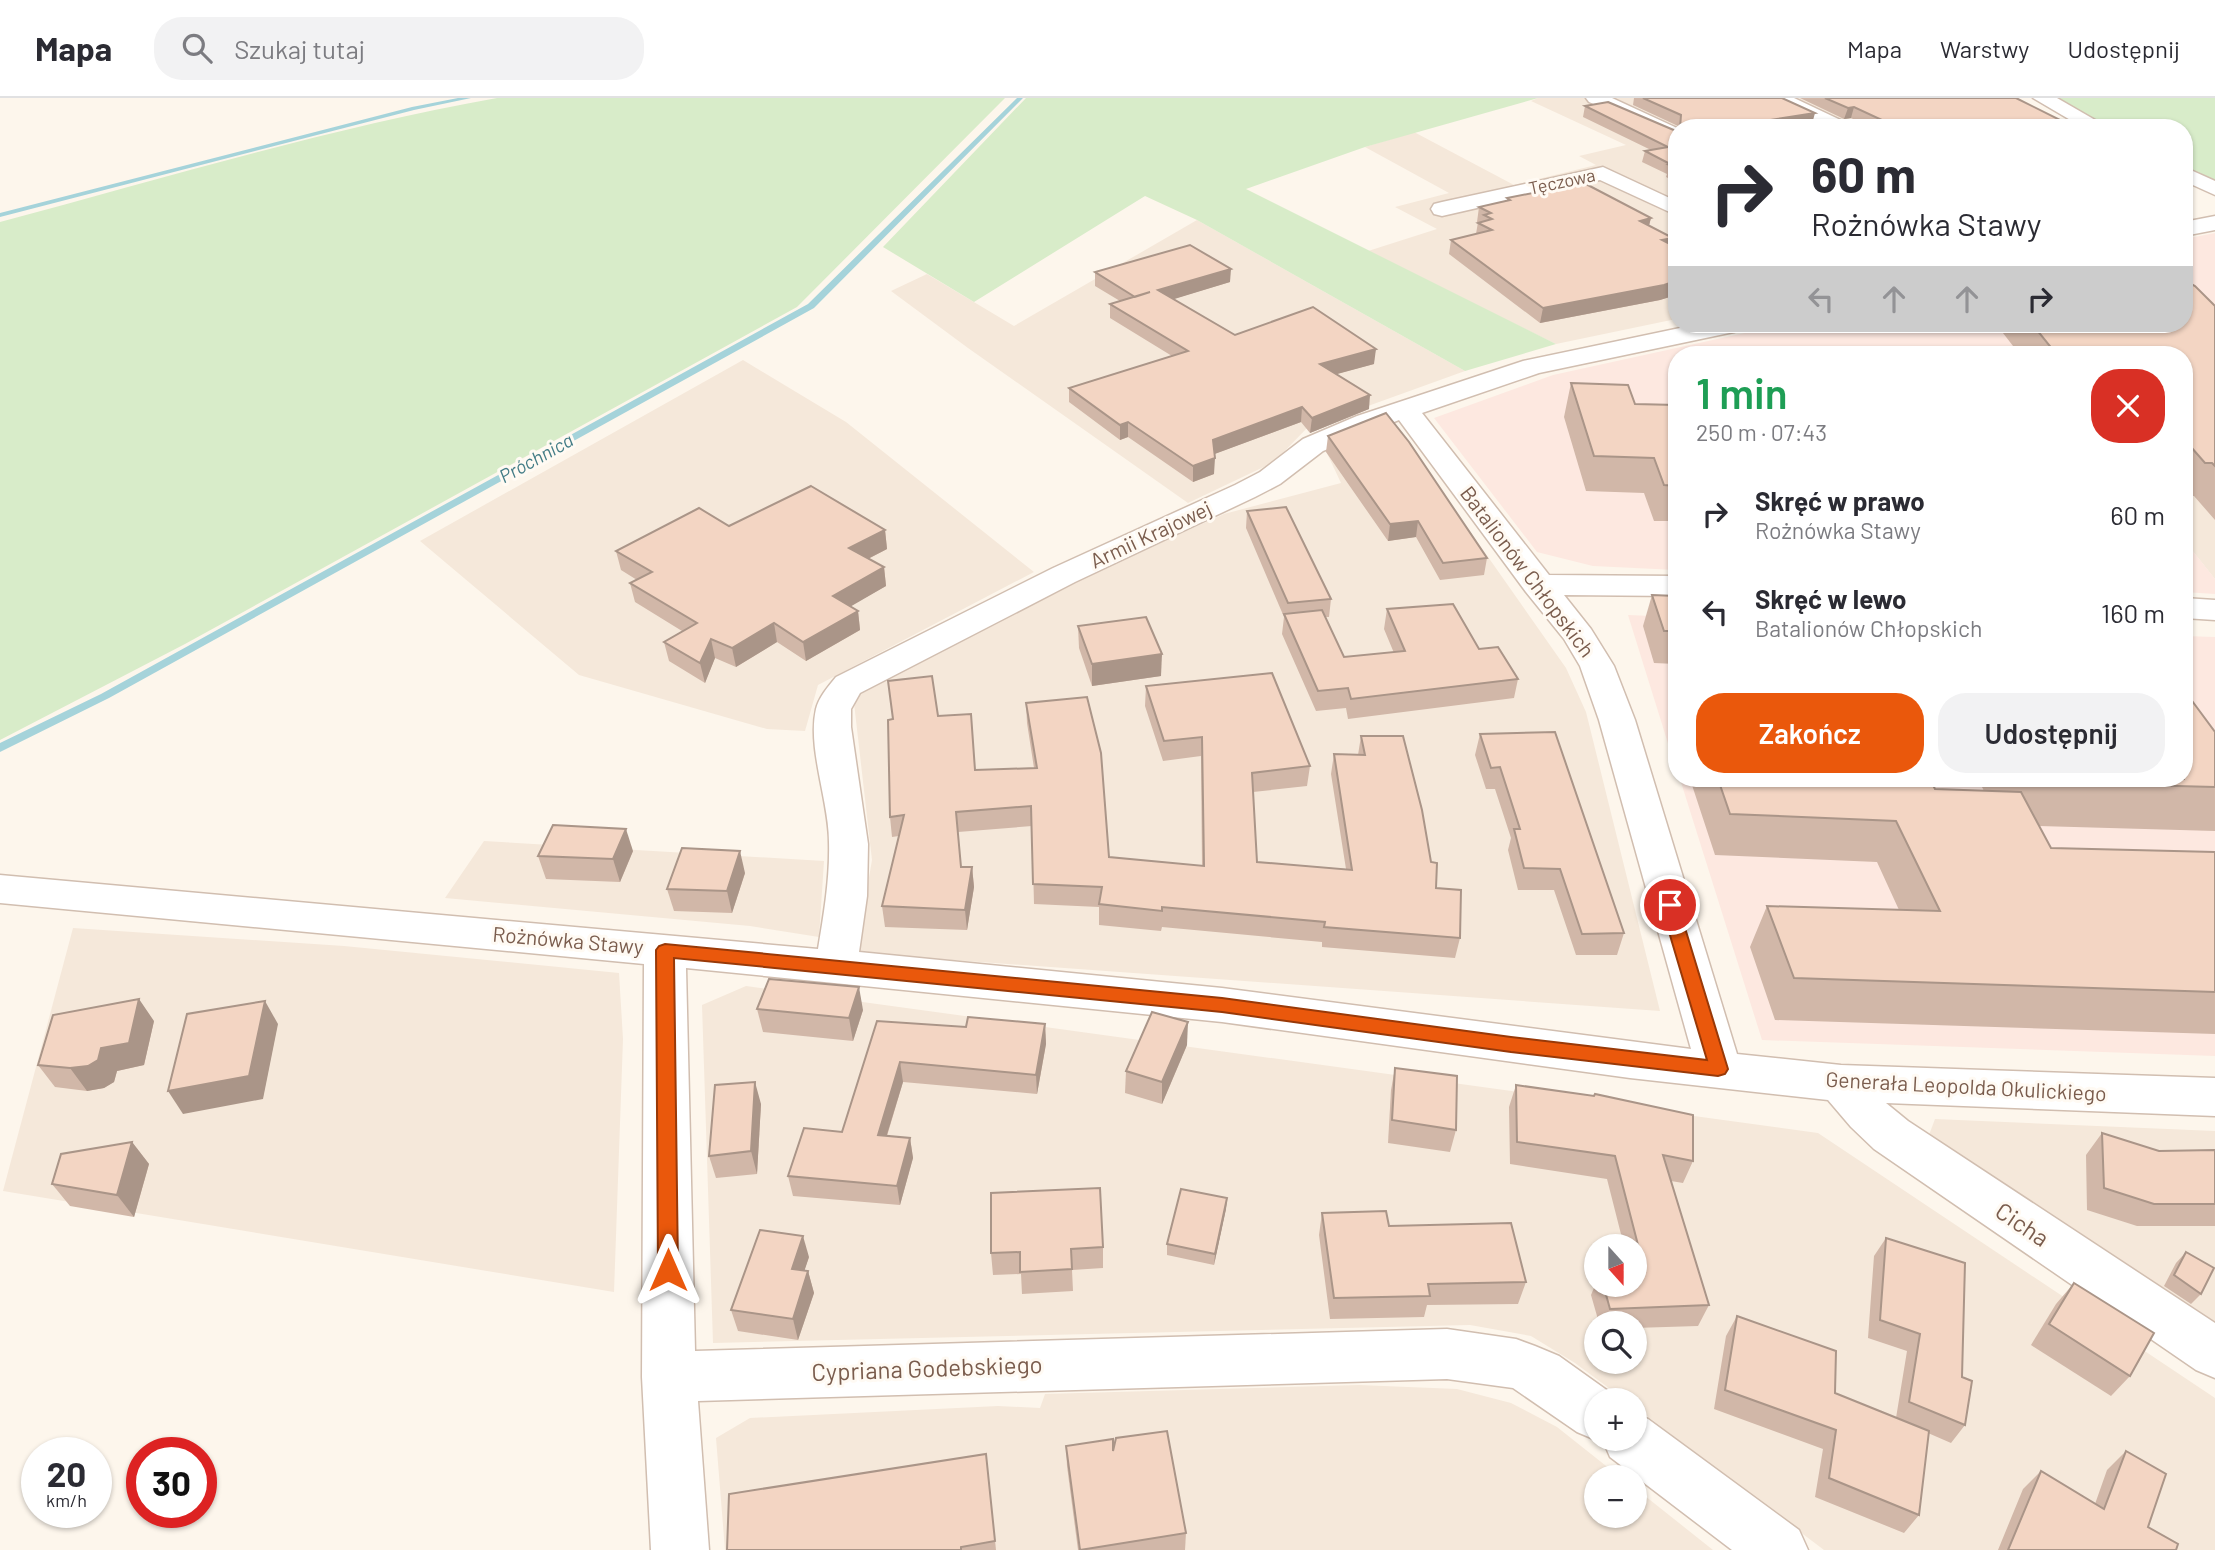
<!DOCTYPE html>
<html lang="pl">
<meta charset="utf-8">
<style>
:root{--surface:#fff;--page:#f2f2f3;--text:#2b2b33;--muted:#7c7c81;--line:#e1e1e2;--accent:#ea580c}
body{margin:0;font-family:Barlow,sans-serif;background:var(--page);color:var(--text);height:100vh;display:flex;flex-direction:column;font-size:26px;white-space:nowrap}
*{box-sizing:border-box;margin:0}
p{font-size:23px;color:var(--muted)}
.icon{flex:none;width:38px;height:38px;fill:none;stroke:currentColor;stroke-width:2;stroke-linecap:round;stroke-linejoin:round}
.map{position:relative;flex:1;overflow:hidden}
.side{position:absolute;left:1668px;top:248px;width:525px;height:441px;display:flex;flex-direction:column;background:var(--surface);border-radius:28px;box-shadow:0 2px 5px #0004}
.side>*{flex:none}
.hud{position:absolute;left:1668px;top:21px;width:525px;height:214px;border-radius:28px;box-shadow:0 2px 5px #0004;background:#fff;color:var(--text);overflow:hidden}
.needle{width:46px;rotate:159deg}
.tools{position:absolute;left:1584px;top:1136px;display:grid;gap:14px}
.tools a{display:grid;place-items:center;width:63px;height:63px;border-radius:50%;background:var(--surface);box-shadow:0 2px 5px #0004;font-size:35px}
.speed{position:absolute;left:21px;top:1339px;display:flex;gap:14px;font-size:35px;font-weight:700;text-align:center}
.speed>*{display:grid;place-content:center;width:91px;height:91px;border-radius:50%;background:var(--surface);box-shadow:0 2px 5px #0004;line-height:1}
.speed small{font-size:18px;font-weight:400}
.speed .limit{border:10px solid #d22;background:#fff;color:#111}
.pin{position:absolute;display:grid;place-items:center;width:60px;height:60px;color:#fff;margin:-30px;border:4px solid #fff;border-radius:50%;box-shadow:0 2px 7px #0007}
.me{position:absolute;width:77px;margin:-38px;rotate:0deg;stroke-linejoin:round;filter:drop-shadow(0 0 5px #0008)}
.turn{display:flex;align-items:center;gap:24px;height:147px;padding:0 28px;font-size:32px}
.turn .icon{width:91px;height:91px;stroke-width:2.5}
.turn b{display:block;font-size:49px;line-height:60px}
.lanes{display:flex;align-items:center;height:66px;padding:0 28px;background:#0003;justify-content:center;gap:35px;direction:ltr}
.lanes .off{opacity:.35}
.round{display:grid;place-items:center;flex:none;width:74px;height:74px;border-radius:28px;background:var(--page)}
.overview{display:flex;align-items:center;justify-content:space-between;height:119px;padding:0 28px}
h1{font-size:42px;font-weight:600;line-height:52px;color:#1e9e55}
.button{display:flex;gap:14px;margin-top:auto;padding:14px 28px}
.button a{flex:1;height:80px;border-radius:28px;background:var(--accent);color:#fff;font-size:28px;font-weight:600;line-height:80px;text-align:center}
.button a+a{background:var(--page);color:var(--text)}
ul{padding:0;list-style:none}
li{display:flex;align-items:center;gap:21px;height:98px;padding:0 28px}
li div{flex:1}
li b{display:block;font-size:26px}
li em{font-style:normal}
header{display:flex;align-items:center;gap:42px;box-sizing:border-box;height:98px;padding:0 35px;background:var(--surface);border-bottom:2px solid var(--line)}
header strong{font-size:33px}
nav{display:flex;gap:38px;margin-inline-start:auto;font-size:24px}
.search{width:490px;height:63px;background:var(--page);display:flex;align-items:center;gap:18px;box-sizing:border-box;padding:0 24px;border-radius:28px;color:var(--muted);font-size:26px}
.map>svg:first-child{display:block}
</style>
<header>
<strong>Mapa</strong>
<div class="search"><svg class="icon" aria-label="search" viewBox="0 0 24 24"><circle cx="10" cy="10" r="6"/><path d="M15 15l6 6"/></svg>Szukaj tutaj</div>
<nav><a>Mapa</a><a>Warstwy</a><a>Udostępnij</a></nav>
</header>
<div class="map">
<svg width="2215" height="1452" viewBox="0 0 2215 1452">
<rect width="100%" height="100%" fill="#fdf6ec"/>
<g fill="#f5e8da" fill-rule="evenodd">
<path d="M1538,0H2018L2073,30H1676V221L1556,246L1365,154L1437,131L1395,109L1449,95L1365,49L1414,34L1514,87L1596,67L1579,58L1626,47L1531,3Z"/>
<path d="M1197,122L1465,273L1307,330L1274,364L1188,405L968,250L891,193L927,176L1014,228Z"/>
<path d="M743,262L846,324L1034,474L818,587L805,633L767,631L579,577L420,443Z"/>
<path d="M1401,335L1566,570L1586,614L1660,913L856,855L872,762L854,605L862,594L1107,469L1224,416L1341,385L1325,351Z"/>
<path d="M2184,360L2215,361V481L2184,442Z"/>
<path d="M484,743L824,763L819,839L750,828L445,800Z"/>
<path d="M73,830L344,848L619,875L623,941L614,1194L3,1093Z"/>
<path d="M746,888L1818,1035L2215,1300V1452H1824L1635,1309L1634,1302H1625L1575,1265L1531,1238L1470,1227L713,1245L702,907ZM1596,1148H1634V1186H1596ZM1596,1225H1634V1264H1596Z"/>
<path d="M1935,1021L2215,1033V1232L1929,1037Z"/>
<path d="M1359,1287L1457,1291L1511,1305L1557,1329L1620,1379H1596V1418H1634L1635,1390L1713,1452H725L716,1340L750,1320L998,1308L1040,1310L1045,1296Z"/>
</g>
<g fill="#fde8e0">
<path d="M2215,135V361L2184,257H1676V472L1593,468L1537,454L1434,320L1553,277L1786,226H2184V141Z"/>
<path d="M2184,442L2215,481V496L2184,494Z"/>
<path d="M1628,517L1676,519V671Z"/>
<path d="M2184,538L2215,539V958L1762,942L1680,681H2184Z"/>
</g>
<g fill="#d8ecc9">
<path d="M497,0H1005L797,209L185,546L0,642V124C165,80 329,30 497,0Z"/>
<path d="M1026,0H1538L1365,49L1246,91L1556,246L1465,273L1197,122L1145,98L974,204L883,149Z"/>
<path d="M2052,0H2215V86L2184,69V30H2109Z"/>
</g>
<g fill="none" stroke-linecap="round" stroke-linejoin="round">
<g fill="#a5d3da" fill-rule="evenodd">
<path d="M458,0H471L414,12L0,119V115L412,9Z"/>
<path d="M1017,0H1023L814,210L109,600L0,654V645L101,596L808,206Z"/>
</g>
<g stroke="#d1beb0" stroke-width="3">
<g id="minor">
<path d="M1586,0H1612L1677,30L1676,43L1589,4Z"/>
<path d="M1769,0H1794L1849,26L1852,30H1826L1772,4Z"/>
<path d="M2033,0H2057L2109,30H2084Z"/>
<path d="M1603,69L1676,103V117L1600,82L1442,118L1434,116L1431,111L1434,106L1442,104Z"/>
<path d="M2184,69L2215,83V97L2184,83Z"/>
<path d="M2215,118V132L2184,138V124Z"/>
<path d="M1699,226H1747L1743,231L1734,234L1539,275L1422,315L1549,477L1676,478V498L1564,497L1591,531L1614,568L1635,622L1737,956L1841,967L2215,980V1018L1886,1005L1908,1023L2215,1225V1280L2196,1272L1874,1051L1851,1029L1828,1002L1630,980L1222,924L686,870L695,1253L1447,1231L1516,1241L1535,1248L1559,1258L1615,1298L1617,1302H1596V1340H1600L1596,1342L1577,1334L1513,1290L1447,1281L698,1303L709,1452H651L642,1279L644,866L0,805V777L818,851C824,815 830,780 829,744C829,703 807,650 816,611C819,599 828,589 836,579L1053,470L1235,387L1260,374L1303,341L1357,318L1523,263ZM1399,322L1526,494L1564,541L1580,568L1599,622L1691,951L1222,890L859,854L867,798L868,746L851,629V611L860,595L1075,484L1255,399L1280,386L1323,353Z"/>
<path d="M2184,500L2215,502V522L2184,520Z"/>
<path d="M1634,1316L1648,1321L1799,1432L1808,1452H1732L1610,1359L1602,1340H1634Z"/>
</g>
</g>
<use href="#minor" fill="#fff" fill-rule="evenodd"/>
</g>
<g fill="#d1b7a8">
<path d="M1634,0H1782L1812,26L1787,30H1678V28L1633,7Z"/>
<path d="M1800,0H2016L2076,30H1872L1851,20L1844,21Z"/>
<path d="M1585,8L1676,33V84L1666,79L1667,76L1642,64L1645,53L1651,52L1583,19Z"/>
<path d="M1507,100L1651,120L1649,127L1671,146L1676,149V197L1660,202L1540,225L1449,156L1451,142L1476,136L1478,124H1477L1479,109L1507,103Z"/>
<path d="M1095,174L1230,184L1173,201L1235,237L1374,266L1336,276L1369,311L1310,335L1301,324L1214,356V376L1193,384L1128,339L1120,342L1069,304V290L1172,258L1110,220V206L1120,203L1095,188Z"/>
<path d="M2215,208V422L2194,398H2187L2184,394V257H2020L1996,226H2184Z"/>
<path d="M1571,285L1635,306L1676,307V423H1654L1644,395L1586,393L1564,319Z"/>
<path d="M1328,338L1487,460L1484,477L1440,482L1416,439L1388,443L1326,354Z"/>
<path d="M1247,413L1331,501L1329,519H1325L1344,559L1394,555L1384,531L1387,511L1479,551L1518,581L1514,600L1348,621L1346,610L1316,613L1282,536L1284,519L1246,430Z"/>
<path d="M729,428L885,432L887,451L868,461L884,469L886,488L850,508L858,513L860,532L806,563L777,544L736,569L715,560L705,585L669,563L664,544L682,533L635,504L630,485L637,482L621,472L616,453Z"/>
<path d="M1652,497L1676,498V566L1654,565L1643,528Z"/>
<path d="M1078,528L1161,578L1092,588L1079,550Z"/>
<path d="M1146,588L1310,668L1307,688L1253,694L1257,764L1346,771L1331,676L1334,656L1358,657L1361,638L1460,840L1455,860L1322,849V844L1162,829L1161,833L1099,827V809L1034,806L1032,728L958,734L961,769H972L974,789L967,832L885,829L882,808L899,738L892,739L890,719L938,618L975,672L1034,670L1027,625L1026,605L1109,759L1202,768L1201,658L1163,663L1145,608Z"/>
<path d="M1676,626V655L1672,640Z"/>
<path d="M2215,634V733L2039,728L2051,750L2215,754V936L1775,922L1750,849L1767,808L1899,812L1877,764L1715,757L1691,684H1685V681H1930L1935,691L1984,693L1978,681H2184Z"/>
<path d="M1480,636L1624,835L1617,857H1576L1554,792H1518L1508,752L1511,740L1495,691H1486L1475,657Z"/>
<path d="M633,753L620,784L546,781L538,758Z"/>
<path d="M745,775L732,815L674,813L667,791Z"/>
<path d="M757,911L863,912L853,943L763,934Z"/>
<path d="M154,923L144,967L117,973L114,984L104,990L87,993L55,989L38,967Z"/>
<path d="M877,923L966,929L1045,926L1046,946L1037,996L903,984L887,1038L910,1040L913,1060L900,1107L793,1098L788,1078L842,1034Z"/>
<path d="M1187,947L1162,1006L1125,995L1126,973Z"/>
<path d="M1395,970L1456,1032L1450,1054L1388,1045L1391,992Z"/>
<path d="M1516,987L1693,1063L1683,1085L1671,1083L1709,1207L1698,1228L1634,1230V1225H1599L1591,1197L1596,1185V1186H1634V1148H1624L1607,1081L1510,1066L1509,1009Z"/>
<path d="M761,1006L757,1076L716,1080L709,1058Z"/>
<path d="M2102,1035L2159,1053L2215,1052V1128H2137L2087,1112L2086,1057Z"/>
<path d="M132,1044L149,1066L134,1119L70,1108L52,1086Z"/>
<path d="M1227,1100L1226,1111L1214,1167L1167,1157V1146Z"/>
<path d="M1322,1115L1389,1128L1526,1184L1518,1206L1427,1207L1424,1219L1330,1221L1319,1137Z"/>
<path d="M1886,1140L1962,1279L1965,1327L1951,1345L1928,1335L1919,1417L1904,1435L1815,1399L1823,1351L1714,1311L1726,1238L1737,1218L1835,1295L1896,1320L1907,1253L1868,1240L1874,1158Z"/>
<path d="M1103,1149V1170L1072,1172L1073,1193L1022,1196L1021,1176L993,1177L991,1155Z"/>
<path d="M2186,1154L2201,1196L2191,1206L2164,1188L2176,1165Z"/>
<path d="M809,1159L804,1173H808L814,1195L798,1242L738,1233L731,1212Z"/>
<path d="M2074,1185L2130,1278L2111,1298L2031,1247L2056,1206Z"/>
<path d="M1066,1348L1113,1353L1186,1435L1185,1452H1078L1067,1368Z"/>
<path d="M2126,1353L2148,1429L2176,1452H1998L2023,1391L2041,1373L2095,1406L2107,1372Z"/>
<path d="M986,1356L996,1452H727Z"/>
</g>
<g fill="#aa9588">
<path d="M1854,9L1851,20L1844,21L1848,10Z"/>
<path d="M1815,15L1812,26L1787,30H1739V27Z"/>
<path d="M1651,120L1647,135L1640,123Z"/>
<path d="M1673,140L1669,155L1662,142Z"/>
<path d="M1231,171L1230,184L1158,206V192Z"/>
<path d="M1676,183V197L1660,202L1540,225L1543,210Z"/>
<path d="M1376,251L1374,266L1319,281L1320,266Z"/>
<path d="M1370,297L1369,311L1310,335L1312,320Z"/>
<path d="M1302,309L1301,324L1212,357L1213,342Z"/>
<path d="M1128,324V339L1120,342V327Z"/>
<path d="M1215,360L1214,376L1193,384V368Z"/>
<path d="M1418,423L1416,439L1388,443L1390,426Z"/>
<path d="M885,432L887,451L852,469L849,450Z"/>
<path d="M884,469L886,488L836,517L833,498Z"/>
<path d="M858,513L860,532L806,563L803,544Z"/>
<path d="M774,525L777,544L736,569L732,550Z"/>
<path d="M711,541L715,560L705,585L700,565Z"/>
<path d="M1162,556L1161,578L1092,588V566Z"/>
<path d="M626,731L633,753L620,784L613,761Z"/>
<path d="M740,753L745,775L732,815L727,793Z"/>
<path d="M972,769L974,789L967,832L965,812Z"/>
<path d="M859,889L863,912L853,943L849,920Z"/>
<path d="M139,901L154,923L144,967L117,973L114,984L104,990L87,993L70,970L101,950Z"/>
<path d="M265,903L278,926L263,1001L183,1016L168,993Z"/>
<path d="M1188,924L1187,947L1162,1006V984Z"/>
<path d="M1045,926L1046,946L1037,996L1036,977Z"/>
<path d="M900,964L903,984L881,1056L878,1037Z"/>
<path d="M755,984L761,1006L757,1076L751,1053Z"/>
<path d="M910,1040L913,1060L900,1107L897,1088Z"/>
<path d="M132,1044L149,1066L134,1119L117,1097Z"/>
<path d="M1227,1100L1226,1111L1214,1167L1215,1156Z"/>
<path d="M803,1138L809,1159L798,1192L792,1171Z"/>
<path d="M808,1173L814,1195L798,1242L793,1221Z"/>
</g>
<g fill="#f3d5c3" stroke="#aa9588" stroke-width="2">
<path d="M1643,0H1782L1815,15L1739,27L1746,30H1680L1681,17Z"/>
<path d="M1825,0H2016L2076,30H1899L1854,9L1848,10Z"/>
<path d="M1608,4L1676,33V71L1669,67H1672L1645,53L1668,49L1585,8Z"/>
<path d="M1584,85L1651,120L1640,123L1673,140L1662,142L1676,149V183L1664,187L1543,210L1451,142L1492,132L1478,125L1492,121L1484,117L1491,115L1479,109L1510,102L1507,100Z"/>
<path d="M1190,147L1231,171L1158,192L1235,237L1313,209L1376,251L1320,266L1370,297L1312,320L1302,309L1213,342L1215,360L1193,368L1128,324L1120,327L1069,290L1188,253L1110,206L1150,194L1135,199L1095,174Z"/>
<path d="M2184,182L2195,188L2215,208V368L2212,365H2205L2184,341V257H2057L2032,226H2184Z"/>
<path d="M1571,285L1628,287L1635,306L1676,307V388L1664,387L1654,360L1594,358Z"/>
<path d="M1386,315L1409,344L1487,460L1443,465L1418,423L1390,426L1328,338Z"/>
<path d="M811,388L885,432L849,450L884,469L833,498L858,513L803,544L774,525L732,550L711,541L700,565L664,544L697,525L630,485L652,474L616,453L699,410L729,428Z"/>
<path d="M1286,409L1331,501L1288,505L1247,413Z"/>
<path d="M1652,497L1676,498V533H1664Z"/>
<path d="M1453,506L1479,551L1498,549L1518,581L1351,601L1348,590L1318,593L1284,516L1322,512L1344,559L1405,553L1387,511Z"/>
<path d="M1146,519L1162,556L1092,566L1078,528Z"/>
<path d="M1272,575L1310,668L1252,675L1257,764L1352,772L1334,656L1365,657L1361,638H1403L1422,712L1431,764L1437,765L1436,790L1461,792L1460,840L1324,829L1325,824L1162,809V813L1099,806L1102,789L1033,786L1031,708L956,714L961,769H972L965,812L882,808L904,717L890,719L888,622L893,621L888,583L932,578L938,618L971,616L975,672L1037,670L1026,605L1087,599L1101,655L1109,759L1204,768L1202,639L1164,643L1146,588Z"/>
<path d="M2184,592L2215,634V689L2026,684L2024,681H2184Z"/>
<path d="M1555,634L1624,835L1582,836L1560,771L1524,770L1514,731H1520L1500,669L1491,670L1480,636Z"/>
<path d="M1718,681H1930L1935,691L2021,694L2051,750L2215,754V894L1794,880L1767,808L1940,813L1896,723L1730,716Z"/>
<path d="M553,727L626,731L613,761L538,758Z"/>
<path d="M682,750L740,753L727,793L667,791Z"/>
<path d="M769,881L859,889L849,920L757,911Z"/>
<path d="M139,901L129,945L101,950L98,962L88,968L70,970L38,967L53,917Z"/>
<path d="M265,903L249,978L168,993L187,916Z"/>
<path d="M1152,914L1188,924L1162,984L1126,973Z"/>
<path d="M968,919L1045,926L1036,977L900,964L878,1037L910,1040L897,1088L788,1078L804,1030L842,1034L877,923L966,929Z"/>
<path d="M1395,970L1457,978L1456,1032L1392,1022Z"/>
<path d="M755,984L751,1053L709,1058L715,987Z"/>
<path d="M1516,987L1594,998L1595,996L1693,1017V1063L1663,1057L1709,1207L1610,1211L1603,1186H1634V1174H1645L1615,1058L1517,1044Z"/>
<path d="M2102,1035L2159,1053L2215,1052V1106H2154L2104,1090Z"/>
<path d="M132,1044L117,1097L52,1086L61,1056Z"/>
<path d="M1100,1090L1103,1149L1071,1151L1072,1171L1020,1174V1154L991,1155V1095Z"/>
<path d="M1181,1091L1227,1100L1215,1156L1167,1146Z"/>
<path d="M1386,1113L1389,1128L1511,1125L1526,1184L1428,1186L1430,1198L1334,1200L1322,1115Z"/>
<path d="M760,1132L803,1138L792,1171L808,1173L793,1221L731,1212Z"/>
<path d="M1886,1140L1965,1165L1962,1279L1972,1283L1965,1327L1909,1304L1920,1236L1880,1222Z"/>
<path d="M2186,1154L2214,1170L2201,1196L2174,1177Z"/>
<path d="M2074,1185L2154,1235L2130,1278L2049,1226Z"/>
<path d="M1737,1218L1836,1253L1835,1295L1929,1333L1919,1417L1829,1380L1836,1332L1725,1292Z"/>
<path d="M1167,1333L1186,1435L1080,1452L1066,1348L1113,1341V1353L1116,1340Z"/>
<path d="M2126,1353L2166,1376L2148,1429L2178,1446L2176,1452H2008L2041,1373L2104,1411Z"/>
<path d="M986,1356L995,1443L961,1449V1452H727L729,1396Z"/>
</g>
<path fill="#ea580c" stroke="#983908" stroke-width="2" d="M1670,801L1678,807L1728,971L1725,976L1718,978L1511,954L1222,914L674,860L678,1172L675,1179L668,1182L661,1179L658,1172L656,852L659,848L665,846L1222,900L1511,939L1707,962L1661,807Z"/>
<g text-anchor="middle" stroke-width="6" stroke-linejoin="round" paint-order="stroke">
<g font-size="18" fill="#7a5c4d" stroke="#fffaf3">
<text transform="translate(1562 84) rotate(-12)" y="6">Tęczowa</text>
</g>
<g font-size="19" font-style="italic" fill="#437c86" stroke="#fffaf3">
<text transform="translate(536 360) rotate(-29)" y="7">Próchnica</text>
</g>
<g font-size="21" fill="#7a5c4d" stroke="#fffaf3">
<text transform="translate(1151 437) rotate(-25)" y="7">Armii Krajowej</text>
<text transform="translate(1527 474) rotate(53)" y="7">Batalionów Chłopskich</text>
<text transform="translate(568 843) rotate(5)" y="7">Rożnówka Stawy</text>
<text transform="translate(1966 989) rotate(3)" y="7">Generała Leopolda Okulickiego</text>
</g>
<g font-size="24" fill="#7a5c4d" stroke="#fffaf3">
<text transform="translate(2022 1127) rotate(34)" y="8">Cicha</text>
<text transform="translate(927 1271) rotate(-2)" y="8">Cypriana Godebskiego</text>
</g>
</g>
</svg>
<div class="tools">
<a><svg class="needle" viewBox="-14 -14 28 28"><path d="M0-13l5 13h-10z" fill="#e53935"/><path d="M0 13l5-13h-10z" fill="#7c7c81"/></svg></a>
<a><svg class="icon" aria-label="search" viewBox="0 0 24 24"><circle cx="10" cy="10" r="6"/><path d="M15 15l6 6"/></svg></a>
<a>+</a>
<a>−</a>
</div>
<div class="speed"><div>20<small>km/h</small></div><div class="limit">30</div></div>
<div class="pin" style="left:1670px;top:807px;background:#d93025"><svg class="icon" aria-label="arrive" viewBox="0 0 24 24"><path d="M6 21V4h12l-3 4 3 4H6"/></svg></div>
<svg class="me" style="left:668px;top:1172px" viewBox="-20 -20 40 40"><path d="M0-17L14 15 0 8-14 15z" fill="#ea580c" stroke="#fff" stroke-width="4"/></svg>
<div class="hud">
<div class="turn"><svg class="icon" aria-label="right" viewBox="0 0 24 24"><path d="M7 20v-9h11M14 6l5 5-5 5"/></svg><div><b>60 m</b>Rożnówka Stawy</div></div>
<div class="lanes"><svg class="icon off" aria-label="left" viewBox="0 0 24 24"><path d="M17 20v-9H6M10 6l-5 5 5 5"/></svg><svg class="icon off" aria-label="ahead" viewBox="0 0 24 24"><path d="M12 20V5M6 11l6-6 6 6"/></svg><svg class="icon off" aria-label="ahead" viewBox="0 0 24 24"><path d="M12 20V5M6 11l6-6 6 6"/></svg><svg class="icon" aria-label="right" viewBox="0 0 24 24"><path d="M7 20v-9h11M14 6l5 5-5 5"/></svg></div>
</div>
<section class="side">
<div class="overview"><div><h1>1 min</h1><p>250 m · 07:43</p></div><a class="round" style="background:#d93025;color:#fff"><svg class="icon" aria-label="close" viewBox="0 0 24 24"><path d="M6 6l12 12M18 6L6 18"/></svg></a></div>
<ul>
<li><svg class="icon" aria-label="right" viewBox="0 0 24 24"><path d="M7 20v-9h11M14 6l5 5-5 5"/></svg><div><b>Skręć w prawo</b><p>Rożnówka Stawy</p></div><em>60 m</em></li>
<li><svg class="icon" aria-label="left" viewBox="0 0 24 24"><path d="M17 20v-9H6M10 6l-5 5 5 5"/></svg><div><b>Skręć w lewo</b><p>Batalionów Chłopskich</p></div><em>160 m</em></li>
</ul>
<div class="button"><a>Zakończ</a><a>Udostępnij</a></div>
</section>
</div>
